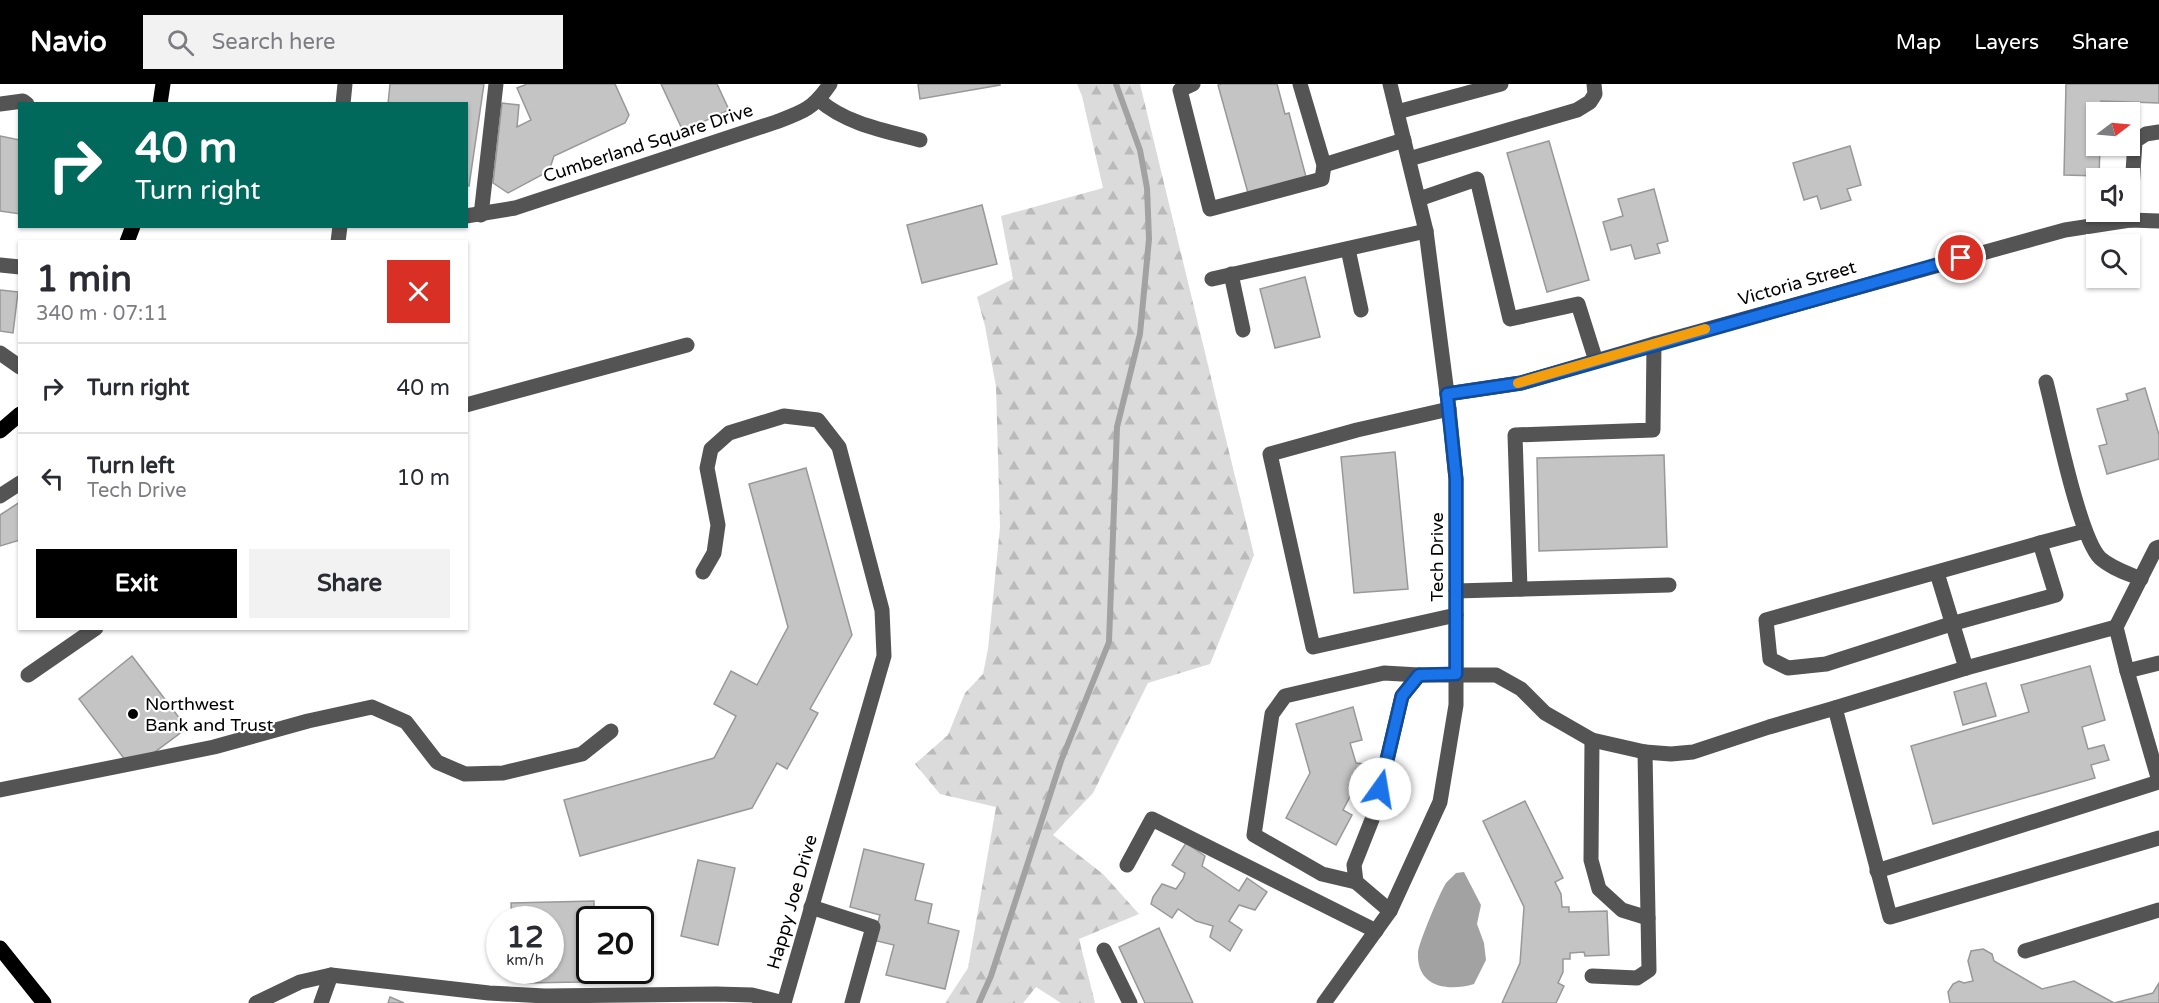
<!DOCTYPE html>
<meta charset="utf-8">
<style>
:root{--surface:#fff;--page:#f2f2f3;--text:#2b2b33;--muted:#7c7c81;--line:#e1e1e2;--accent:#000}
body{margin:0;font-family:"Varela Round",sans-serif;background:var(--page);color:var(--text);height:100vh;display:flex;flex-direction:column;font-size:22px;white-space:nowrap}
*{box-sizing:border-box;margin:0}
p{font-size:20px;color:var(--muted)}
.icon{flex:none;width:33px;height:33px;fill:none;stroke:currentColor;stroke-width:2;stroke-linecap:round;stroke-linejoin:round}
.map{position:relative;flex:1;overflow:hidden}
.side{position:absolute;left:18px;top:156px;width:450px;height:390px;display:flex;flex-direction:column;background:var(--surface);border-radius:0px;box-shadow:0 2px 4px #0004}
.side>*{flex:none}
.top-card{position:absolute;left:18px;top:18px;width:450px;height:126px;border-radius:0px;box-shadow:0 2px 4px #0004;background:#00695c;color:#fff;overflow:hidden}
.needle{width:39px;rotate:74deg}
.buttons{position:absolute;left:2086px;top:18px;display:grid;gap:12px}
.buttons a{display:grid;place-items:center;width:54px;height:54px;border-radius:0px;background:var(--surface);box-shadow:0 2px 4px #0004;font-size:30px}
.speed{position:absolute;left:486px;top:822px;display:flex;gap:12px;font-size:30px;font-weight:700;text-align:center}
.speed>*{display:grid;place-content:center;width:78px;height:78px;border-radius:50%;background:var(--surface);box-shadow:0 2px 4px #0004;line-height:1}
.speed small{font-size:15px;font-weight:400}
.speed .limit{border:3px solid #111;border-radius:9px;background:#fff;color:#111}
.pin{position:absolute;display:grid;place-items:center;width:51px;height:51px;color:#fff;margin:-26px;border:3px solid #fff;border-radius:50%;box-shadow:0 2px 6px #0007}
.me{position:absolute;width:66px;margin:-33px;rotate:13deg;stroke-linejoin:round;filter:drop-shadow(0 0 4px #0008)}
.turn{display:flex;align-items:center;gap:21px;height:126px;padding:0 18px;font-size:27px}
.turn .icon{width:78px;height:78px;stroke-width:2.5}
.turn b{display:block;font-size:42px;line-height:51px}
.round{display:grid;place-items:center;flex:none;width:63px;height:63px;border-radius:0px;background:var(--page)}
.summary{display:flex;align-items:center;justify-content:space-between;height:102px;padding:0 18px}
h1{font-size:36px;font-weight:700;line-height:45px}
.action{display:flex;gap:12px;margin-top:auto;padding:12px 18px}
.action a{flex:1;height:69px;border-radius:0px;background:var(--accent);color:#fff;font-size:24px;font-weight:700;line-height:69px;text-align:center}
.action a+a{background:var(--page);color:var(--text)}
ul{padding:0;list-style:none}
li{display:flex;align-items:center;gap:18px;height:90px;padding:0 18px;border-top:2px solid var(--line)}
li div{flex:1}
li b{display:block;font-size:22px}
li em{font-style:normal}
header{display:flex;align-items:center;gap:36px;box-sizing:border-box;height:84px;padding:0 30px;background:var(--accent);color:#fff}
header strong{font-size:28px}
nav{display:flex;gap:33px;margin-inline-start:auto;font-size:21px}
.search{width:420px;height:54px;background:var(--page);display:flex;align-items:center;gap:15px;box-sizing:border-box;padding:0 21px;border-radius:0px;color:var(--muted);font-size:22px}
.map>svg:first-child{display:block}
</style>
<header>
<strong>Navio</strong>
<div class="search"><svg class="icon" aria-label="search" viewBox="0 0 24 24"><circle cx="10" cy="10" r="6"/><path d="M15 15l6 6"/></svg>Search here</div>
<nav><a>Map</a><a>Layers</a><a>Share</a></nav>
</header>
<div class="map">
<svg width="2159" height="919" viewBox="0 0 2159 919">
<defs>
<pattern id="forest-firs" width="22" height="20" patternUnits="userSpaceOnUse" patternTransform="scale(1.5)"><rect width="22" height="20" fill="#dbdbdb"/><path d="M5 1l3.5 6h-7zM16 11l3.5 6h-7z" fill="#bababa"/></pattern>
</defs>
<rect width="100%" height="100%" fill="#fff"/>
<path fill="url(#forest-firs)" d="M1077,0H1140L1254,471L1210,580L1148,599L1093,709L1053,751L1103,790L1139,830L1079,855L1095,919H1061L1036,903L1023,919H945L968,884L996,723L940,710L915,680L948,651L965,609L983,590L988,565L1000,443L996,303L985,242L977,213L1013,195L1001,132L1103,104L1082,12Z"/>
<path fill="#a2a2a2" d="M1464,788L1481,821L1477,840L1484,859L1486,876L1474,900C1447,908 1416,903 1418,868C1419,858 1440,808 1446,799C1449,796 1453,792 1456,789Z"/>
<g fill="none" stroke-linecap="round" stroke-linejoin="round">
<path stroke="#a2a2a2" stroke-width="6" d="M979,919L991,892L1061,677L1109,558L1117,343L1140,250L1149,155L1147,104L1140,66L1116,0"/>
</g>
<g fill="#c4c4c4" stroke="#989898" stroke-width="1.5">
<path d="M390,0H484L469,102L466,101V20H388Z"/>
<path d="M527,0H615L629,31L625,39L554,72L549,87L508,109L493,99L502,19L519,21L517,43L531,36L517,4Z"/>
<path d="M661,0H717L729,26L683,47Z"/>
<path d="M918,0H1000V1L920,15Z"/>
<path d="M1222,0H1277L1285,30L1289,29L1306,93L1248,109L1218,1Z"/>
<path d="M2066,0H2159V19L2101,17V28H2097V62H2100L2099,92L2064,91Z"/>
<path d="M0,52L20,56V130L0,127Z"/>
<path d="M1549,57L1589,196L1547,208L1507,69Z"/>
<path d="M1850,62L1861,101L1847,105L1851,116L1821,125L1817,112L1804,116L1793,79Z"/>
<path d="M1654,105L1668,157L1657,160L1660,169L1635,175L1631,161L1611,166L1603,138L1623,132L1618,115Z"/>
<path d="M982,121L997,180L922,199L907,141Z"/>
<path d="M1305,193L1320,253L1275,264L1260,205Z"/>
<path d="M0,206L18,208L13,249L0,247Z"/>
<path d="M2145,304L2159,351V375L2107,390L2099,362L2107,360L2097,325L2128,316L2126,310Z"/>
<path d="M1395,368L1408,505L1354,509L1341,373Z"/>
<path d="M1664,371L1667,463L1539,467L1537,374Z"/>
<path d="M806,384L852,551L810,625L818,629L787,685L777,679L752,724L580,772L564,716L714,674L736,632L714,620L731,587L757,601L788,543L749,400Z"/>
<path d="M20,418V456L0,462V431Z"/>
<path d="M132,572L187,644L132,685L79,615Z"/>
<path d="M2090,582L2105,636L2082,643L2088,665L2104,661L2109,676L2091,681L2095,694L1933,740L1911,662L2029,628L2021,601Z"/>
<path d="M1986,599L1996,632L1963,641L1954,608Z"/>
<path d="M1353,623L1362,656L1350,659L1356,679L1365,680L1368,694L1361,709L1354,705L1343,726L1352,731L1336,761L1286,734L1310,689L1296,640Z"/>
<path d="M1525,717L1563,794L1555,798L1561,810L1562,823H1569V828L1607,827L1609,871L1585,872L1584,868L1570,869V875H1563V888L1558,899L1564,902L1556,919H1502L1520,879L1524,823L1483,737Z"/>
<path d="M1186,759L1205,772L1202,782L1239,807L1247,794L1267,808L1255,826L1239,821L1229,837L1242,846L1230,867L1210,853L1213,842L1196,837L1178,825L1172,834L1151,820L1153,813L1162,800L1176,805L1183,795L1185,789L1172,781Z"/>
<path d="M864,765L924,780L915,816L932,820L928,839L959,847L945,905L886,891L894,861L873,856L880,831L850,823Z"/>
<path d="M698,776L735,784L718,861L681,852Z"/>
<path d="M594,817V836H590V871H580V898L526,899L525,886H550V836H512L511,819Z"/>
<path d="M1159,844L1193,919H1145L1119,863Z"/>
<path d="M1983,865L1992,870L1994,877L2042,905L2074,897L2114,919L2153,909L2159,899V919H1950L1948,908L1953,900L1959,897L1964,899L1973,897L1968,877L1971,867Z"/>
<path d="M390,913L404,919H388Z"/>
</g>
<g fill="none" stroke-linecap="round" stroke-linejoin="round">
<g stroke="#545454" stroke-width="15">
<path d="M1193,0L1180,6L1210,125L1322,95L1324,81L1300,0"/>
<path d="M819,16C846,40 886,47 920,56"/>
<path d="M0,20L23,17L27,20"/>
<path d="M343,20L345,0"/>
<path d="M1397,28L1501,0"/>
<path d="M1409,75L1577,26L1590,18L1595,10L1594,0"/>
<path d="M1324,81L1404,56"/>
<path d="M1419,115L1477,95L1510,235L1578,220L1596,277"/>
<path d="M481,131L496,0"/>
<path d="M466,132L515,124L776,38C803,28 813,25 830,0"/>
<path d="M2130,136L2135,57L2146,50L2159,48"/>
<path d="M338,158L340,142"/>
<path d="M1348,165L1361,226"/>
<path d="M0,181L20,183"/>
<path d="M1231,190L1243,246"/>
<path d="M1212,195L1426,147"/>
<path d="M0,269L20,283"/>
<path d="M2046,298C2055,332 2079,453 2100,474C2111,484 2127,489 2141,495"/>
<path d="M1447,310L1521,299L1654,260L2065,146L2130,136L2159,137"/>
<path d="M466,321L687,261"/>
<path d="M1449,325L1357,346L1270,370L1313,563L1456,531"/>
<path d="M0,412L20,399"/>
<path d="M2040,459L2056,511L1951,540L1826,580L1788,584L1770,575L1766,536Z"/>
<path d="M2040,459L2085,447"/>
<path d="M703,488L714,469L718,441L707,384L711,365L729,349L784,332L818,336L839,363L882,526L884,572L784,919"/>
<path d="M1937,489L1966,584"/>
<path d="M1520,505L1515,351L1653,346L1654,260"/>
<path d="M1456,507L1669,501"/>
<path d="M2116,543L2156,464L2159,463"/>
<path d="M2127,587L2159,579"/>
<path d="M28,591L96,544"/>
<path d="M1592,656L1591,776L1599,805L1622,826L1648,834"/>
<path d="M2159,697L2127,587L2116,543L1966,584L1835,624L1890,833L2159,754"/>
<path d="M0,706L214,663L308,637L372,623L406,638L437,678L465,690L503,689L582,670L611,647"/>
<path d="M1127,781L1152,735L1376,847"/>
<path d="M1877,787L2159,698"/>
<path d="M1356,798L1322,790L1254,751L1272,630L1285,612L1384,589L1419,591H1496L1521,605L1545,629L1592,656L1645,668L1671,670L1693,668L1769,643L1835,624"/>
<path d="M811,823L873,843L852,919"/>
<path d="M1390,827L1356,798L1354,781L1375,728L1402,612L1419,591"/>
<path d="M1104,866L1130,919"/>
<path d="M2025,867L2159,826"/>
<path d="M1592,892L1637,894L1649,886L1645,668"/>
<path d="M256,919L300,898L331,891L489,909L545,912L716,910L752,911L784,919"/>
<path d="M321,919L331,891"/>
<path d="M1324,919L1390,827L1440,718L1456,621V395L1449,325L1426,147L1390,0"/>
</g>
<g stroke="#000" stroke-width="15">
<path d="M160,20L163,0"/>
<path d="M127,158L133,142"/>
<path d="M0,347L20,330"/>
<path d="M0,864L44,919"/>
</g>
</g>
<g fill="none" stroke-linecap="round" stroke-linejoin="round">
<g stroke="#114b97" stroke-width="15">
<path id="route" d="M1380,705L1402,612L1419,591L1456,590V395L1447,310L1521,299L1961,174"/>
</g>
<use href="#route" stroke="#1a73e8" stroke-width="10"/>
<path stroke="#f59e0b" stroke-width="10" d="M1518,299L1705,245"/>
</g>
<circle fill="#000" stroke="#fff" stroke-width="2" cx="133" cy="630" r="6"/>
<g text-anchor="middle" stroke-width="4.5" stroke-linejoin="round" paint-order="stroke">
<g font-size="18" fill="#000" stroke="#fff">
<text transform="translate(648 59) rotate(-18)" y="6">Cumberland Square Drive</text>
<text transform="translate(1797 199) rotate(-16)" y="6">Victoria Street</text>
<text transform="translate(1437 473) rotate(-90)" y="6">Tech Drive</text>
<text transform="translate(792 818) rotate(-74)" y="6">Happy Joe Drive</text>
</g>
<g font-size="18" fill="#000" stroke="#fff" text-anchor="start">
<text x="145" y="626">Northwest<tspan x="145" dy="21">Bank and Trust</tspan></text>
</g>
</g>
</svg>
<div class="buttons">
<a><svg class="needle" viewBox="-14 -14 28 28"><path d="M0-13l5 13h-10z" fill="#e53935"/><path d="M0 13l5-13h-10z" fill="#7c7c81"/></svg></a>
<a><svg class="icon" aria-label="sound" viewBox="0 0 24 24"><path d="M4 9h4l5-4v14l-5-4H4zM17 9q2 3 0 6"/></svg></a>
<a><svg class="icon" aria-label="search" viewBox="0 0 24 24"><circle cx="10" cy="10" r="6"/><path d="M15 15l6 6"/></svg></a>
</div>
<div class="speed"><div>12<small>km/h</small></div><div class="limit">20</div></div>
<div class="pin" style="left:1961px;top:174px;background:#d93025"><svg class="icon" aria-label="arrive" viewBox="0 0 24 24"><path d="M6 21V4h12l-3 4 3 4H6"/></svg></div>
<svg class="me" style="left:1380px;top:705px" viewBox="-20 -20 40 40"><circle r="19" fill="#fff"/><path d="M0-13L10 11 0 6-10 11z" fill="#1a73e8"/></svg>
<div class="top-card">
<div class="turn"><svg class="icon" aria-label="right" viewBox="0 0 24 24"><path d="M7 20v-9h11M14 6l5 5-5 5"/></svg><div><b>40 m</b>Turn right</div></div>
</div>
<section class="side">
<div class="summary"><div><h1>1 min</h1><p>340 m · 07:11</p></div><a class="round" style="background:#d93025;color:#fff"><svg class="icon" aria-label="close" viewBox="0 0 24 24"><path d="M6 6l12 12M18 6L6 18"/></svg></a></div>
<ul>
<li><svg class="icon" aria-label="right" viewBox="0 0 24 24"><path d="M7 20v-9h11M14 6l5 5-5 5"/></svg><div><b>Turn right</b></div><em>40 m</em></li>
<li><svg class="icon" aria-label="left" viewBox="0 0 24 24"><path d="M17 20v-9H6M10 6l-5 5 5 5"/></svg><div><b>Turn left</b><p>Tech Drive</p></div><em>10 m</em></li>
</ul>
<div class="action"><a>Exit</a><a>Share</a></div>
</section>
</div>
